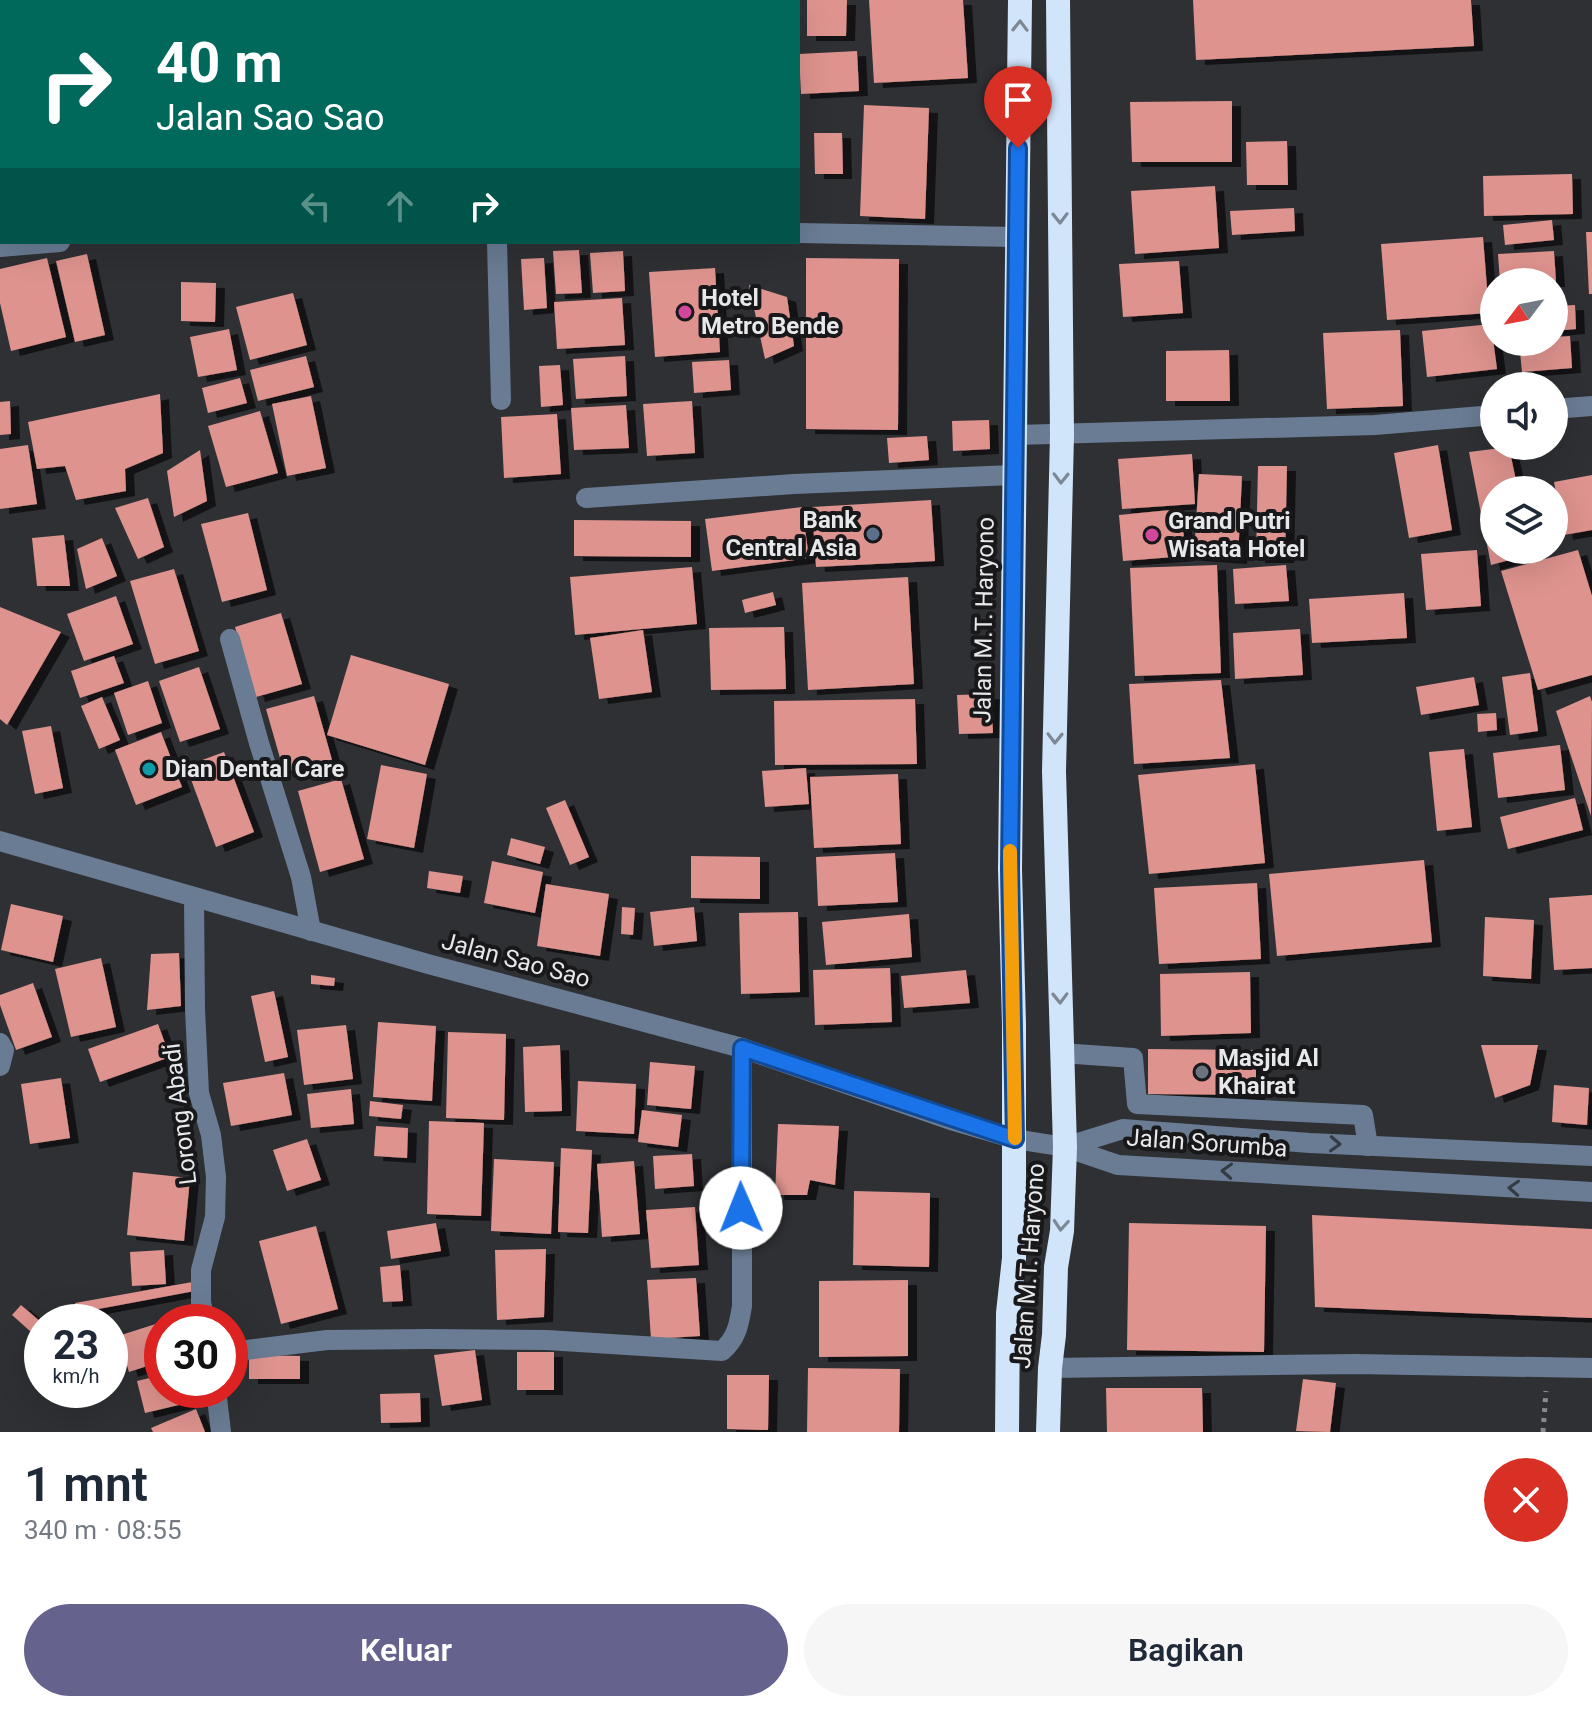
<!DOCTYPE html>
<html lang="id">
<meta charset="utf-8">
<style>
:root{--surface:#fff;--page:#f6f6f7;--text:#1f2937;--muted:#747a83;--accent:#65638d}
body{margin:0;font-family:Roboto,sans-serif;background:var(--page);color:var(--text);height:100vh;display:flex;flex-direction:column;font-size:30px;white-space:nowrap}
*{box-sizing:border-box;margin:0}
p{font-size:26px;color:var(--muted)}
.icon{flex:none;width:44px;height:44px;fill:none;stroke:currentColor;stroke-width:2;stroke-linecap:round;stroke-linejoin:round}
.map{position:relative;height:1432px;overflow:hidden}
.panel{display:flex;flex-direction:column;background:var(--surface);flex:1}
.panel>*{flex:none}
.guide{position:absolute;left:0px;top:0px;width:800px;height:244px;box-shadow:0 8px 32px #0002;background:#00695c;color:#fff;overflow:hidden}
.needle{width:52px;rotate:238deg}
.fabs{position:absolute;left:1480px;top:268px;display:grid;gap:16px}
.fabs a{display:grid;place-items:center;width:88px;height:88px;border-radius:50%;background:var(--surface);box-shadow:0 8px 32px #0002;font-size:40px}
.speed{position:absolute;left:24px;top:1304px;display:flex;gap:16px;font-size:40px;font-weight:700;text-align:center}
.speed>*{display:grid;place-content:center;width:104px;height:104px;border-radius:50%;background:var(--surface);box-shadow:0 8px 32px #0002;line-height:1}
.speed small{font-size:20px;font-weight:400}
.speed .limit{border:12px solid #d22;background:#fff;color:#111}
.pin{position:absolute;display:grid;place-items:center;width:68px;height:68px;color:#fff;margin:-82px -34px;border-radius:50% 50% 50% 0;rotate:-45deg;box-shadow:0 0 8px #0007}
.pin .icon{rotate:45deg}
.me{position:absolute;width:88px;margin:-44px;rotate:359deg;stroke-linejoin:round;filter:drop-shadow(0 0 6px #0008)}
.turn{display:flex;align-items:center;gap:28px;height:168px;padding:0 24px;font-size:36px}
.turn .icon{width:104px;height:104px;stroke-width:2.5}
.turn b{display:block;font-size:56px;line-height:68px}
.lanes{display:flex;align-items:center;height:76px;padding:0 24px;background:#0003;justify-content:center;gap:40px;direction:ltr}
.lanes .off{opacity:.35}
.round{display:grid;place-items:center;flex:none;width:84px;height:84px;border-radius:42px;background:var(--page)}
.headline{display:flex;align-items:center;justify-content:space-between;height:136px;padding:0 24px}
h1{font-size:48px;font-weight:600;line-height:60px}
.action{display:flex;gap:16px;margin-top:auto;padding:16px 24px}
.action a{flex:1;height:92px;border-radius:48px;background:var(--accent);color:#fff;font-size:32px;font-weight:600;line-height:92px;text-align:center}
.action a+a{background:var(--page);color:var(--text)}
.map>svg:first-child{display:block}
</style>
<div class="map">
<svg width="1592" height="1432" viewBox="0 0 1592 1432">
<defs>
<filter id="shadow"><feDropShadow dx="9" dy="5" stdDeviation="0" flood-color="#0009"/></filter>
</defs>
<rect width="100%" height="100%" fill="#2f3034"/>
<g fill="#de938e" filter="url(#shadow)">
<path d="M807,0H847L846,36H807Z"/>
<path d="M869,0H963L968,78L874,83Z"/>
<path d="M1193,0H1471L1474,46L1196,60Z"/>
<path d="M857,51L859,91L801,94L799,54Z"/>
<path d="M1232,101V162H1132L1130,102Z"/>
<path d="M864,105L929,108L925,219L860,216Z"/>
<path d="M814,133H842L843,174H815Z"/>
<path d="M1287,141L1288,185H1247L1246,142Z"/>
<path d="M1572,174L1573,214L1484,216L1483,176Z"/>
<path d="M1215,186L1219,248L1135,254L1131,191Z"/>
<path d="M1294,208L1295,231L1232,235L1230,211Z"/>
<path d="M1552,220L1554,240L1505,245L1503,225Z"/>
<path d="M1586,232H1592V294H1589Z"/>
<path d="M1483,237L1489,313L1387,320L1381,244Z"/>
<path d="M579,250L582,293L556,294L553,251Z"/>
<path d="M623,251L625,291L593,293L590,253Z"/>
<path d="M1554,251L1556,282H1500L1498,254Z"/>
<path d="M87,254L105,335L75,342L56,261Z"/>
<path d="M47,258L66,337L11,351L0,303V269Z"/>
<path d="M544,258L547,308L524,310L521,259Z"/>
<path d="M806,258L899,259L898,430L806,429Z"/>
<path d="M1179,261L1183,313L1123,317L1119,264Z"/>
<path d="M715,268L720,352L655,357L649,272Z"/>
<path d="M181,282L216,283L215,322L181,321Z"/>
<path d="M749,285L787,297L794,346L765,359Z"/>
<path d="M293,293L307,345L250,360L236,307Z"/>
<path d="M622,298L625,345L557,349L554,302Z"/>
<path d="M1575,305L1576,329L1554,331V306Z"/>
<path d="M1491,324L1497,369L1427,377L1422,331Z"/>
<path d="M229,329L237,370L198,377L190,337Z"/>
<path d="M1400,330L1403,406L1327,409L1323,333Z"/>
<path d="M1570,336L1572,368L1522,372L1519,342H1554V337Z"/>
<path d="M1229,350L1230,401H1166V351Z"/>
<path d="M306,356L314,387L258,401L250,370Z"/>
<path d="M625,356L627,396L576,399L573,359Z"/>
<path d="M729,360L731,390L694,393L692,362Z"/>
<path d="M560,365L563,405L541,407L539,366Z"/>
<path d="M240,378L247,403L208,413L202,388Z"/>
<path d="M160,394L163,453L125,469L126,491L76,500L65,466L37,469L28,422Z"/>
<path d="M311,396L326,468L287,476L272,404Z"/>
<path d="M10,401L11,434L0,435V402Z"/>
<path d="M692,401L695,453L647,456L643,404Z"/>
<path d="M626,405L629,448L574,450L571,408Z"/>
<path d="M260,411L278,473L226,487L208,426Z"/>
<path d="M557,414L561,474L504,478L501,417Z"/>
<path d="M989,420L990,449L953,451L952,421Z"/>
<path d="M927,436L929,460L889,463L887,438Z"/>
<path d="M28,445L37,504L0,509V449Z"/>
<path d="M1438,445L1452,530L1409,538L1394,453Z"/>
<path d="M1509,447L1518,490H1494V550H1531L1532,554L1491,565L1469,452Z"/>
<path d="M200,450L207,501L174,517L167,471Z"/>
<path d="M1192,454L1195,504L1122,509L1118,459Z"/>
<path d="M1258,466H1287L1285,558H1256Z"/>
<path d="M1199,474L1242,476L1238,559L1194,556Z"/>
<path d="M1592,475V530L1564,535L1554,482Z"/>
<path d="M148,498L164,547L138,559L115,508Z"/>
<path d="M931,500L935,561L816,567L812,507Z"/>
<path d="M802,507L809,558L712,571L705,519Z"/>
<path d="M1181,509L1186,556L1123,561L1119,515Z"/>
<path d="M248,513L267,590L222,602L201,524Z"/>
<path d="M574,520L691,521V557L574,556Z"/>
<path d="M64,535L70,586H37L32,538Z"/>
<path d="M102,538L117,576L86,589L77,549Z"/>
<path d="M1477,550L1481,606L1426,610L1421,554Z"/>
<path d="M1578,550L1592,596V675L1538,690L1501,571Z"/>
<path d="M1217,565L1221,673L1135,676L1130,568Z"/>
<path d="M1286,565L1289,601L1235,604L1233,569Z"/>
<path d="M692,567L697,624L575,635L570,577Z"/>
<path d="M174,569L199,651L155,664L130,581Z"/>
<path d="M908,577L914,684L808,690L802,583Z"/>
<path d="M773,592L776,605L745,613L742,600Z"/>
<path d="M1404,593L1407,638L1312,643L1309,599Z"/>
<path d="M116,596L133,644L84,661L67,614Z"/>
<path d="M0,607L61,632L7,725L0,719Z"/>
<path d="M281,613L302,684L256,697L235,627Z"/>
<path d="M784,627L786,689L711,690L709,628Z"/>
<path d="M1300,629L1303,675L1235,679L1233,633Z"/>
<path d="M643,630L652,692L599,699L590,638Z"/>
<path d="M351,655L449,684L425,765L327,735Z"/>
<path d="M114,656L124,683L80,698L71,671Z"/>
<path d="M199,667L220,729L180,742L159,681Z"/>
<path d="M1530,673L1538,731L1510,735L1502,677Z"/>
<path d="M1474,677L1479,705L1421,715L1416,687Z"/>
<path d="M1221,680L1230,758L1134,764L1129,684Z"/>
<path d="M148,681L162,723L128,735L114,693Z"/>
<path d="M991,694L993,733L959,734L957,695Z"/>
<path d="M314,696L332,760L284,772L266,709Z"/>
<path d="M1590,696L1592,702L1591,816L1556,711Z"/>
<path d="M102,697L120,740L99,749L81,706Z"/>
<path d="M915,699L917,764L775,765L774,701Z"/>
<path d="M1496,713L1497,730L1478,732L1477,714Z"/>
<path d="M51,726L63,788L35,794L22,731Z"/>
<path d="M161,732L182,787L136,805L115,750Z"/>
<path d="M1560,745L1565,790L1498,798L1493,753Z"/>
<path d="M1464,749L1472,827L1437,831L1429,752Z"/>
<path d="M224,752L254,832L216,847L186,766Z"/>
<path d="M1255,764L1265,863L1149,874L1138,775Z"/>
<path d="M381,765L427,774L414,848L367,839Z"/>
<path d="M806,768L809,804L765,807L762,771Z"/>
<path d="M898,774L901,844L814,848L810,777Z"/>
<path d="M341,779L364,859L320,872L298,791Z"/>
<path d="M1575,798L1583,830L1508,849L1500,817Z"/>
<path d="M565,800L589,857L570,865L546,808Z"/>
<path d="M511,838L545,847L540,864L507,855Z"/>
<path d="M895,853L898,902L818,906L816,857Z"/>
<path d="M691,856L760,857V899L691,898Z"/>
<path d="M1424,860L1432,942L1277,956L1269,874Z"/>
<path d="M492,861L543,872L535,913L484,903Z"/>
<path d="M429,871L463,876L460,893L427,888Z"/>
<path d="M1257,883L1261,959L1159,964L1154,888Z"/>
<path d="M546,884L609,894L600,956L537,946Z"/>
<path d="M1592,895V968L1554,970L1549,898Z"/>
<path d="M11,904L63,916L53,962L1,950Z"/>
<path d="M622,907L635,908L633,935L621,934Z"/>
<path d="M694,907L697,941L654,946L650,912Z"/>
<path d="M798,912L800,992L741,994L739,913Z"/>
<path d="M909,914L912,957L826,965L822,922Z"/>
<path d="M1485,917L1534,920L1531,979L1483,976Z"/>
<path d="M179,953L181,1006L147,1010L151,954Z"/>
<path d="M101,958L116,1027L71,1037L55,969Z"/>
<path d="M890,968L892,1022L815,1025L813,970Z"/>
<path d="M966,970L970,1003L904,1008L901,976Z"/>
<path d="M1250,972L1251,1033L1161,1036L1160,974Z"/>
<path d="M311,975L335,978L334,986L311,984Z"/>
<path d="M33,983L52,1037L16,1050L0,1005V995Z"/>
<path d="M274,991L288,1057L265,1062L251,996Z"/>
<path d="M378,1022L436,1026L432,1101L373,1097Z"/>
<path d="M158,1024L170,1057L100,1082L88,1049Z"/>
<path d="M346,1025L353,1079L304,1085L297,1030Z"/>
<path d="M448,1032L506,1034L504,1120L446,1118Z"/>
<path d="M560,1045L562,1111L525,1112L523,1047Z"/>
<path d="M1481,1045H1538L1530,1085L1495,1098Z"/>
<path d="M1148,1049L1256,1050V1095L1148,1094Z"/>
<path d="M650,1062L695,1066L691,1109L647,1105Z"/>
<path d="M284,1073L292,1115L231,1126L223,1083Z"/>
<path d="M61,1078L70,1138L30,1144L21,1084Z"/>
<path d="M578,1081L636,1084L634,1134L576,1131Z"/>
<path d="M1554,1085L1589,1088L1587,1125L1552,1122Z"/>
<path d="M351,1089L354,1124L311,1128L307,1094Z"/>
<path d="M370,1101L403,1105L401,1119L369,1116Z"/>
<path d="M642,1110L682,1115L678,1147L638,1142Z"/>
<path d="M429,1121L484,1123L481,1216L427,1214Z"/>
<path d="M778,1124L839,1126L835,1185L810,1180L807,1195H775Z"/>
<path d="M376,1126L408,1128L407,1158L374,1156Z"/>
<path d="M307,1139L321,1180L287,1191L273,1150Z"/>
<path d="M561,1148L592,1150L588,1233L558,1232Z"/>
<path d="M692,1154L694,1186L655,1189L653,1156Z"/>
<path d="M494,1159L554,1162L551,1234L491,1231Z"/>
<path d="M634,1161L640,1234L602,1237L597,1164Z"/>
<path d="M133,1172L190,1178L184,1241L127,1235Z"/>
<path d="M854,1191L930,1193L929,1267L853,1265Z"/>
<path d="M695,1207L699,1265L651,1268L646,1210Z"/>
<path d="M1312,1215L1592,1229V1318L1315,1307Z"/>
<path d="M436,1223L441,1251L391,1259L387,1231Z"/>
<path d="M1129,1223L1266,1226L1264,1352L1127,1350Z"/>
<path d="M316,1226L338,1309L281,1324L259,1241Z"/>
<path d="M546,1249L544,1317L497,1320L495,1250Z"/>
<path d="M164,1250L166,1284L132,1286L130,1252Z"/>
<path d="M400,1265L403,1301L383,1302L380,1267Z"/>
<path d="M696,1278L700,1336L651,1339L647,1280Z"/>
<path d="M908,1280V1356L819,1357V1281Z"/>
<path d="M198,1281L200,1290L77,1313L75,1303Z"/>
<path d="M21,1305L42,1323L40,1340L12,1315Z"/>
<path d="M162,1322V1361L129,1372L118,1336Z"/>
<path d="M475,1350L482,1400L442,1406L434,1355Z"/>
<rect x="517" y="1352" width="37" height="38"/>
<path d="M249,1355L300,1356V1379H249Z"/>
<path d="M808,1368L900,1369L899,1432H807Z"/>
<path d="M162,1375V1390H184L187,1403L145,1413L137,1381Z"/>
<path d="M727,1375H769L768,1430L727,1429Z"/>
<path d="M1303,1379L1336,1383L1330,1432L1296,1431Z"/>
<path d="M1106,1388H1202L1203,1432H1107Z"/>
<path d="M420,1393L421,1422L381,1423L380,1394Z"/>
<path d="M196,1409L205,1432H153L151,1428Z"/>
</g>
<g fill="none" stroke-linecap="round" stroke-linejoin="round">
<path stroke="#898a8d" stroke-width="5" stroke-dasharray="4 6" stroke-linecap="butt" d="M1543,1432L1546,1391"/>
<g stroke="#697c93" stroke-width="20">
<path d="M168,0V2"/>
<path d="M798,233L1016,237"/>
<path d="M497,242L501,400"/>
<path d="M0,247L60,242"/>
<path d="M1554,409L1592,406"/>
<path d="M1015,435L1375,425L1494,415"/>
<path d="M586,498L794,484L1013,475"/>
<path d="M230,639L259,743L301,877L311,931"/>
<path d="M0,841L428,964L742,1048L954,1121L1015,1139L1065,1147L1118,1165L1592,1192"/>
<path d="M194,898L195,1009L199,1093L211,1135L216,1177L215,1217L201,1270V1302L205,1322"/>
<path d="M0,1043L4,1050L0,1066"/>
<path d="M1061,1053L1133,1058L1137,1104L1363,1115L1368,1146"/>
<path d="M1065,1147L1123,1129L1310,1143L1592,1156"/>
<path d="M230,1352L327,1340L429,1339L547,1340L722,1351C737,1338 739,1324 742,1306V1048"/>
<path d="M1050,1368L1355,1364L1592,1368"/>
<path d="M216,1390L221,1432"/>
</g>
<g stroke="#d0e4fa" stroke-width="24">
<path d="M1007,1432L1008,1313L1014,1258V1024L1010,869L1020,0"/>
<path d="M1048,1432L1050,1368L1054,1335L1056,1267L1062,1231L1065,1147L1054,771L1062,435L1058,0"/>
</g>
</g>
<defs><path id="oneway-chevron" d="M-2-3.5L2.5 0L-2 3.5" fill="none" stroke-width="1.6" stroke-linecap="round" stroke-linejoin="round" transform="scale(2)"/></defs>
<g stroke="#7d8895">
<use href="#oneway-chevron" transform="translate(1020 26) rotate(-89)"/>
<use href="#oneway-chevron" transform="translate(1060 218) rotate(89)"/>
<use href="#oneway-chevron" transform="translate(1061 478) rotate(91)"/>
<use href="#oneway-chevron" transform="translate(1055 738) rotate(91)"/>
<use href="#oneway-chevron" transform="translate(1060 998) rotate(89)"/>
<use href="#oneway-chevron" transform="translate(1061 1225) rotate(94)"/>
</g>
<g stroke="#343b44">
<use href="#oneway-chevron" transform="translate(1335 1144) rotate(3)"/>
<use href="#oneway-chevron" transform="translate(1227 1171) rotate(-177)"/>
<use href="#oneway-chevron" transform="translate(1514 1188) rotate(-177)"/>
</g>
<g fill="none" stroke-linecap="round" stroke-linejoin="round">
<g stroke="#114b97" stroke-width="20">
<path id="route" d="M741,1208L742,1048L1015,1139L1010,869L1018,148"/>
</g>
<use href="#route" stroke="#1a73e8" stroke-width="14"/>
<path stroke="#f59e0b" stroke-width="14" d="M1010,851L1015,1138"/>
</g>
<g fill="#d1479c" stroke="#18181a" stroke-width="3">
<circle cx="685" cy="312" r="8"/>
<circle cx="1152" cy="535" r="8"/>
</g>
<circle fill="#5c6f8a" stroke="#18181a" stroke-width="3" cx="873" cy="534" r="8"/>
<circle fill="#0f9aa8" stroke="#18181a" stroke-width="3" cx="149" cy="769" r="8"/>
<circle fill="#6b7280" stroke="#18181a" stroke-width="3" cx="1202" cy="1072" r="8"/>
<g text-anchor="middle" stroke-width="8" stroke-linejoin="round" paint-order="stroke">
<g font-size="24" font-weight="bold" fill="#e7e8ea" stroke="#18181a" text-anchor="start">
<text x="701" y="306">Hotel<tspan x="701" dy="28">Metro Bende</tspan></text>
<text x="857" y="528" text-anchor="end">Bank<tspan x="857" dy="28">Central Asia</tspan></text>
<text x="1168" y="529">Grand Putri<tspan x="1168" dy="28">Wisata Hotel</tspan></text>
<text x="165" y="777">Dian Dental Care</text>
<text x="1218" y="1066">Masjid Al<tspan x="1218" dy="28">Khairat</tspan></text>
</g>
<g font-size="24" fill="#e7e8ea" stroke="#18181a">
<text transform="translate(984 620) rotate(-89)" y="8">Jalan M.T. Haryono</text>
<text transform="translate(516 960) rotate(15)" y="8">Jalan Sao Sao</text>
<text transform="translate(180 1114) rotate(-97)" y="8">Lorong Abadi</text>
<text transform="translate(1207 1143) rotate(4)" y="8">Jalan Sorumba</text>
<text transform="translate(1029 1266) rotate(-86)" y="8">Jalan M.T. Haryono</text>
</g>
</g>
</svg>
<div class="fabs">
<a><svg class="needle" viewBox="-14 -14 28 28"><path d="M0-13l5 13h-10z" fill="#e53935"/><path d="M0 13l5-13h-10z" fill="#747a83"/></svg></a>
<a><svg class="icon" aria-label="sound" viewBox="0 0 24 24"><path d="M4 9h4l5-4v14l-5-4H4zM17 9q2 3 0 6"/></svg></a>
<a><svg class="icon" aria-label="layers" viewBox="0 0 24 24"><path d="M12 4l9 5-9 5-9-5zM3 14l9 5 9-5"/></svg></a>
</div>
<div class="speed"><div>23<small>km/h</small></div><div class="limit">30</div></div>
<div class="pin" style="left:1018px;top:148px;background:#d93025"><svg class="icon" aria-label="arrive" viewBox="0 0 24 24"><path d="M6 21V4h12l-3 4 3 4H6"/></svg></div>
<svg class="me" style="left:741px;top:1208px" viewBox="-20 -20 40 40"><circle r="19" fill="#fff"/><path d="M0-13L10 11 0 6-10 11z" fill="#1a73e8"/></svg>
<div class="guide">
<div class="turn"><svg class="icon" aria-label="right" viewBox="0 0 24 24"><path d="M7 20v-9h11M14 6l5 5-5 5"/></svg><div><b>40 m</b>Jalan Sao Sao</div></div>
<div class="lanes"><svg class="icon off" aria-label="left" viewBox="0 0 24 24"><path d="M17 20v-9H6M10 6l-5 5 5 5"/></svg><svg class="icon off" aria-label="ahead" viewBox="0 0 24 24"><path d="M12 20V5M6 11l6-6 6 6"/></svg><svg class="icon" aria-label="right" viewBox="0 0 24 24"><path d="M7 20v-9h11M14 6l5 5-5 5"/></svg></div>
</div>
</div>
<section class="panel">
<div class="headline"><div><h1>1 mnt</h1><p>340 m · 08:55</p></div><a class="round" style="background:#d93025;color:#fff"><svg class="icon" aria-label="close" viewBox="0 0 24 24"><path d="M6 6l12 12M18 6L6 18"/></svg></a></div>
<div class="action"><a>Keluar</a><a>Bagikan</a></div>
</section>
